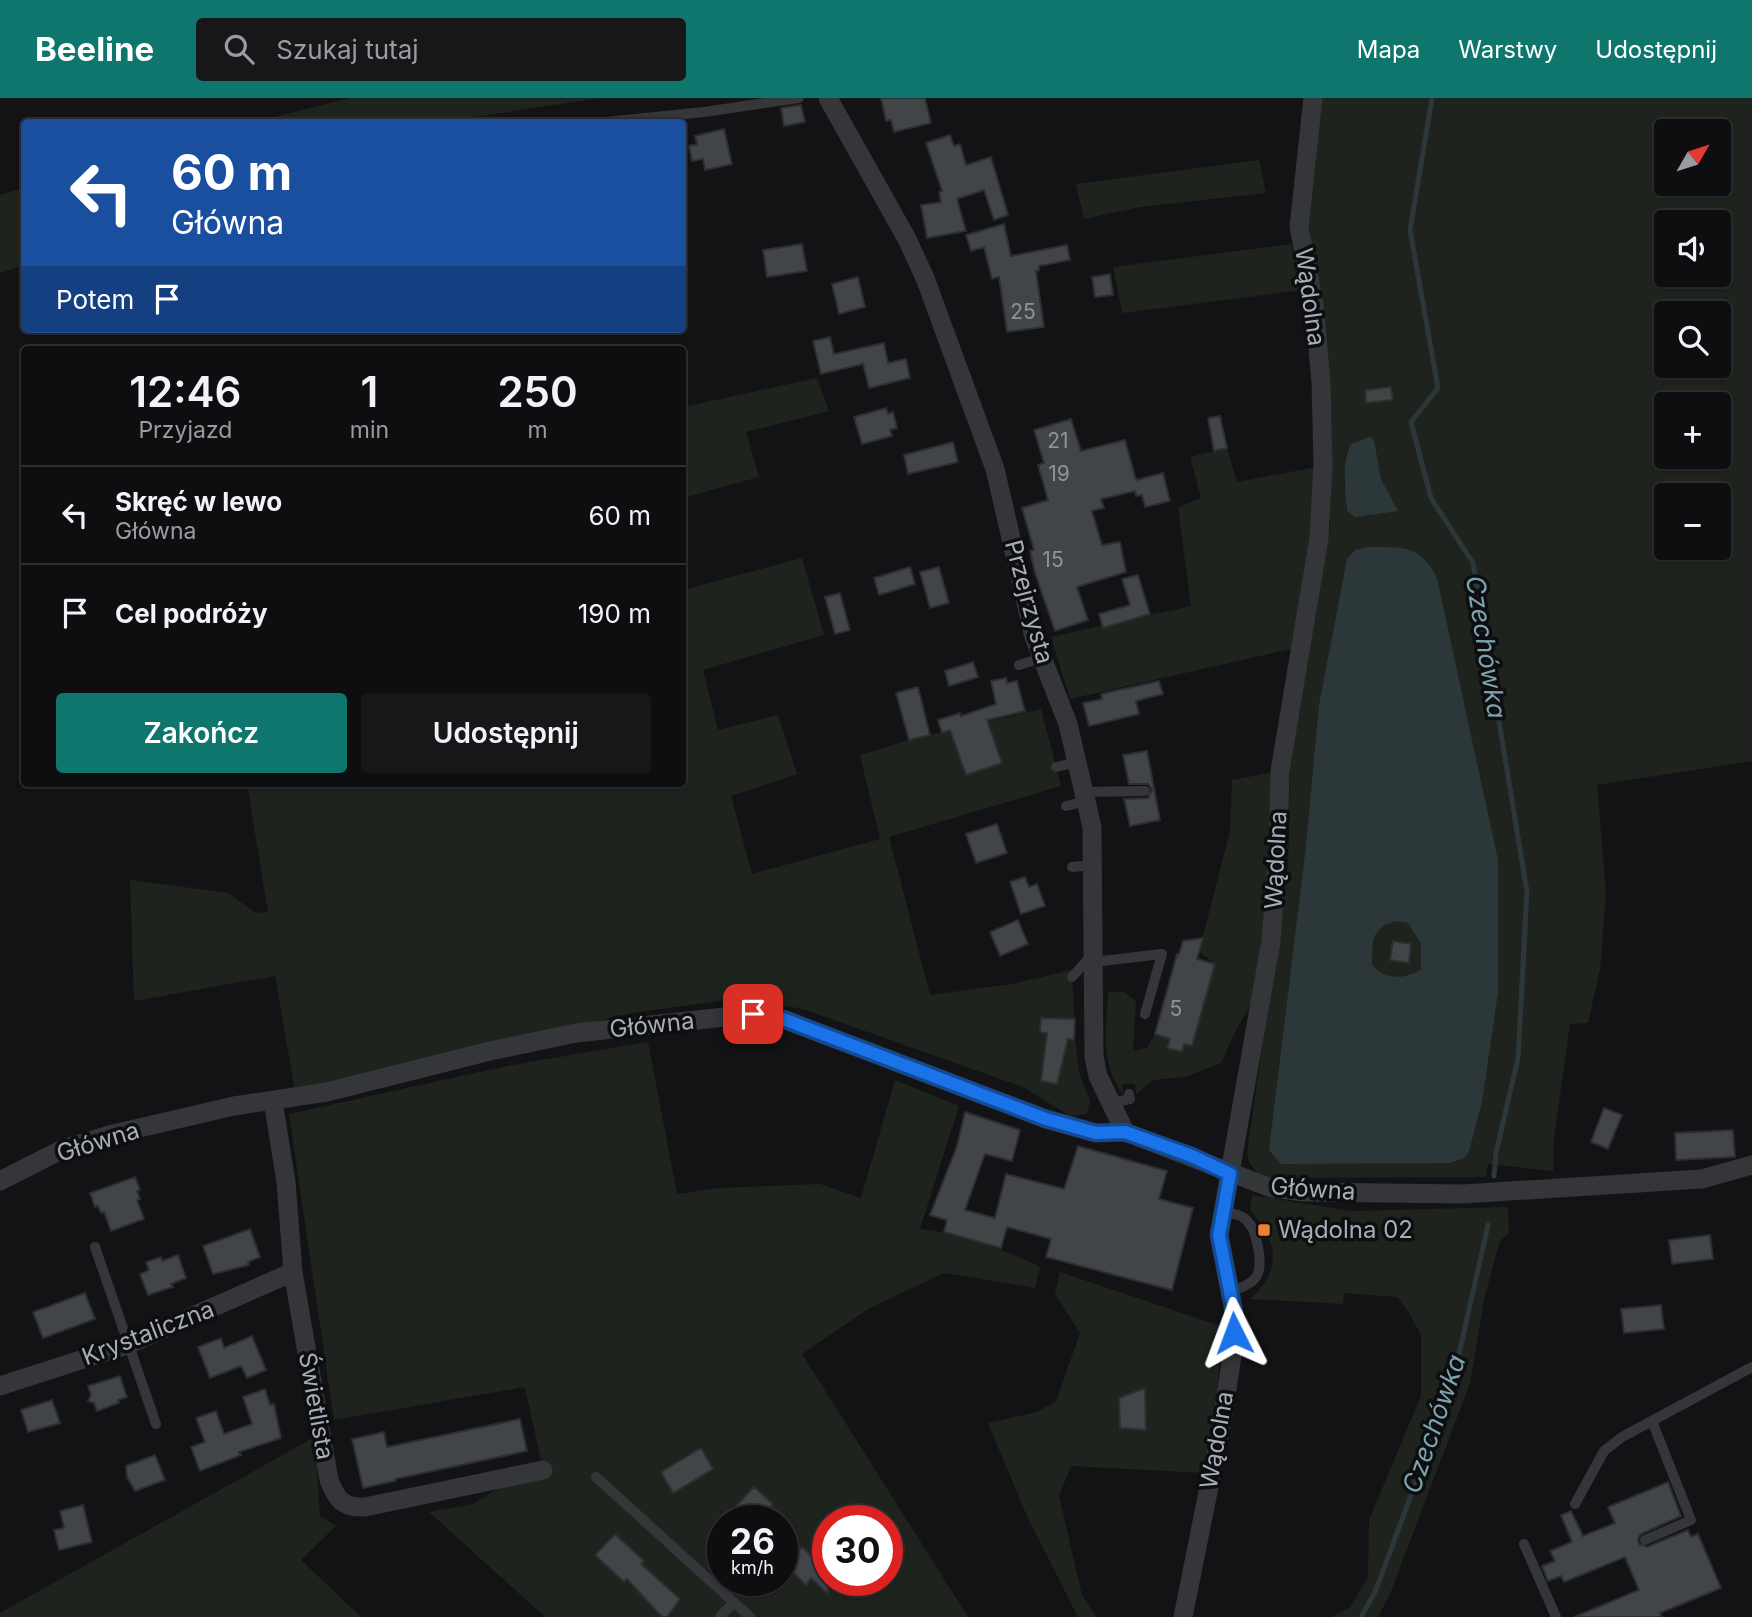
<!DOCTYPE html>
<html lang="pl">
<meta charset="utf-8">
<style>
:root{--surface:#0e0e10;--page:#171719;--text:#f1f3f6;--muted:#9b9c9f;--line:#2e2e30;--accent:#0f766e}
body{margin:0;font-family:Inter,sans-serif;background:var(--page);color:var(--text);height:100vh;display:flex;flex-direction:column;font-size:26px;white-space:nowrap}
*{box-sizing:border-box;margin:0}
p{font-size:23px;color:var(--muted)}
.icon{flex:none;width:38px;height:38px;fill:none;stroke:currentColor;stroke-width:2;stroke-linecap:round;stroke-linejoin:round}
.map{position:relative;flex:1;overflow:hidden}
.panel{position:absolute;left:21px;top:248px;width:665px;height:441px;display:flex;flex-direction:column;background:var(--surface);border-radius:7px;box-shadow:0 2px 5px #0004,0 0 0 2px var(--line)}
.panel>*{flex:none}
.guide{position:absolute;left:21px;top:21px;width:665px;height:214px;border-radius:7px;box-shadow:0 2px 5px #0004,0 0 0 2px var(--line);background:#1a4fa0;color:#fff;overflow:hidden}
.needle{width:46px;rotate:51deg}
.tools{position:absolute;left:1654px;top:21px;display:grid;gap:14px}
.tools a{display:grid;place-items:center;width:77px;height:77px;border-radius:7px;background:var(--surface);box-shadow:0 2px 5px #0004,0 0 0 2px var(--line);font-size:35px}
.speed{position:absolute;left:707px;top:1407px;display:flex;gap:14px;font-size:35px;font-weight:700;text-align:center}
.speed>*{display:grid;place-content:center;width:91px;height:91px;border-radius:50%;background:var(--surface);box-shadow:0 2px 5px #0004,0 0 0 2px var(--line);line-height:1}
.speed small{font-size:18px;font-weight:400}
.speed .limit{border:10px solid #d22;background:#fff;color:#111}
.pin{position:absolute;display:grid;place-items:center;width:60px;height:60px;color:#fff;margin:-30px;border-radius:14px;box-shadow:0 4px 10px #0006}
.me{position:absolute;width:77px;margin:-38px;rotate:357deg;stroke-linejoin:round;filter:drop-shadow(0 0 5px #0008)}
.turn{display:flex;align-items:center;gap:24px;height:147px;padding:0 35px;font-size:32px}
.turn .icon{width:91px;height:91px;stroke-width:2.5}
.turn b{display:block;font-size:49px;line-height:60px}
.then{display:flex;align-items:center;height:66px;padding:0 35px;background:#0003;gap:14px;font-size:26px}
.eta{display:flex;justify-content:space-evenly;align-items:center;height:119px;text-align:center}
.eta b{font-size:42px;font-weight:600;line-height:49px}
.primary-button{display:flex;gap:14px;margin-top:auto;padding:14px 35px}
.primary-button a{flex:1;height:80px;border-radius:7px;background:var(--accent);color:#fff;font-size:28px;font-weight:600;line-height:80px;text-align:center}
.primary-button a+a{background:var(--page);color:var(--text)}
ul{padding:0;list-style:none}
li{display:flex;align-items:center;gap:21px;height:98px;padding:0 35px;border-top:2px solid var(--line)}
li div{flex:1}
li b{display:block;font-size:26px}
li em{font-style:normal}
header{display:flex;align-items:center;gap:42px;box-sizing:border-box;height:98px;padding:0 35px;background:var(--accent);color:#fff}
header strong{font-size:33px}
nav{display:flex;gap:38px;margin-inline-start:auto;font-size:24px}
.search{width:490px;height:63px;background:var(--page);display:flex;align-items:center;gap:18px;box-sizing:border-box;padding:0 24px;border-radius:7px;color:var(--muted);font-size:26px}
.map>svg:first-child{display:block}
</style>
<header>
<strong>Beeline</strong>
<div class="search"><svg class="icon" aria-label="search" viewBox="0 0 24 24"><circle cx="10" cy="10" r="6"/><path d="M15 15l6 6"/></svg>Szukaj tutaj</div>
<nav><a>Mapa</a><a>Warstwy</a><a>Udostępnij</a></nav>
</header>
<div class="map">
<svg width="1752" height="1519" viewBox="0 0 1752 1519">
<rect width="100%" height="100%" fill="#131315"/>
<g fill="#1e241d" fill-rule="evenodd">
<path d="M350,0H601L440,24H255Z"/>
<path d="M1318,0H1752V663L1597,687L1606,797L1600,871L1588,925L1570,926L1554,1039L1553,1073L1488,1066L1486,1079L1268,1080L1259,1078L1249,1064L1247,1055L1288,765L1290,661L1330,428V315L1305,120ZM1666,33H1718V86H1666ZM1666,124H1718V177H1666ZM1666,215H1718V268H1666ZM1666,306H1718V359H1666ZM1374,341L1381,381L1397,412L1347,414L1344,384L1346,356ZM1666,397H1718V450H1666Z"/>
<path d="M1259,62L1266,95L1140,109L1084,121L1076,86Z"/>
<path d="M24,90V167L0,175V97Z"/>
<path d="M1291,146L1303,192L1122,215L1113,169Z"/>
<path d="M817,280L829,313L746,334L759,379L683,400V309Z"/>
<path d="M1227,350L1237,384L1323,368L1300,549L1070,601L1051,539L1191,508L1178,409L1201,400L1190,359Z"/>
<path d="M802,460L824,537L703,572L718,632L778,617L797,676L731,698L752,776L880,741L860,657L909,642L1041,611L1061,688L889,739L930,897L1012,886L1072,872L1075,942L1080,977L1090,1003L1087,1016L1070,1018L1023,989L803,911L741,900L632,915L295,993L275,878L134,903L130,782L229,795L255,815L268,814L247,686H682L683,492Z"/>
<path d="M1280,673L1264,884L1237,930L1221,965L1185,979L1153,982L1136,996L1135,986H1122L1123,997C1100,965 1106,931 1108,894H1124L1136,903L1133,953L1147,950L1155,936L1170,941L1168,950L1182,954L1184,946L1192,948L1215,866L1199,853L1230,734L1232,682Z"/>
<path d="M648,944L677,1096L719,1090L820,1086L861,1100L895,982L959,1008L920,1131C963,1136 1001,1150 1040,1169L1035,1190L944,1175L868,1211L802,1256L968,1519H545L429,1414L473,1406L494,1393L543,1372L525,1289L334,1322L289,1016L507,968ZM723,1423H782V1482H723ZM828,1423H887V1482H828Z"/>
<path d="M1252,1097L1350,1113L1508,1109L1509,1135L1500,1143L1484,1201L1470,1285L1390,1496L1378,1519H1332L1350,1509L1368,1479L1369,1422L1421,1298V1237L1408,1213L1397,1199L1344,1195L1343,1206L1250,1201C1283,1172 1278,1143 1250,1112Z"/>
<path d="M1060,1174L1223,1229L1217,1292L1203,1375L1071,1368L1059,1398L1082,1497L1096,1519H1078L1027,1418L988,1325L1037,1314L1056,1303L1080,1235L1055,1196Z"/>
<path d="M315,1339L320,1418L336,1428L301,1462L361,1519H0V1515L39,1493Z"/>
</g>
<g fill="#2c373a" fill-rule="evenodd">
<path d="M1369,339L1374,341L1381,381L1398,413L1355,419L1347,413C1345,391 1341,367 1351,346Z"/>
<path d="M1369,449C1402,449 1421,447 1437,480L1498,762V894L1482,1004L1469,1053L1464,1060L1450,1065L1281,1066L1269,1052L1306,748L1319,607L1347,461L1355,452ZM1396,823L1408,825L1421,846V871C1406,882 1385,882 1372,867C1372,844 1371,829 1396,823Z"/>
</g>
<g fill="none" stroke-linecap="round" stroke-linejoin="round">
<g stroke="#2c373a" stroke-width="5">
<path d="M1432,0L1410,132L1438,290L1411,324L1431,400L1473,465L1527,794L1518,960L1496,1055L1494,1078"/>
<path d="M1361,1519L1376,1492L1453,1283L1488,1127"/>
</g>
</g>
<g fill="#424548" stroke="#2d2e31" stroke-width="2">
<path d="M881,0H925L931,25L894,34L891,22L886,23Z"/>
<path d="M801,7L805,24L784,28L781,10Z"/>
<path d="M724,31L732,66L705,72L703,61L692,63L689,48L697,46L695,38Z"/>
<path d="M950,37L954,48L960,46L966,67L991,59L1008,117L994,122L984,92L957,101L966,133L927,140L921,107L941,104L939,94L942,93L926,45Z"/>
<path d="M1004,126L1011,158L1067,147L1070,162L1039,168V172L1036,173L1044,229L1007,234L999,179L992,181L984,149L971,153L966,137Z"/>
<path d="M802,146L807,173L767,179L763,152Z"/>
<path d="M1110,176L1113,197L1095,199L1092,179Z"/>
<path d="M858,179L865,209L839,216L832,186Z"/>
<path d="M830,239L834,256L884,245L888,265L906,261L910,280L869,290L863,266L821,276L813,243Z"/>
<path d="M1391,289L1393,302L1366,305L1365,292Z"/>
<path d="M886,310L888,316L893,314L897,330L890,332L892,338L862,346L854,319Z"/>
<path d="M1220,318L1227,350L1214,353L1208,320Z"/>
<path d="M1071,321L1081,353L1125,342L1136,382L1163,375L1170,403L1145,409L1142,397L1136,398L1135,393L1101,401L1104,410L1092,413L1102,447L1120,444L1126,474L1077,489L1088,522L1055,533L1035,475L1030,453L1034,452L1022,410L1048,402L1038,367L1044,365L1034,332Z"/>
<path d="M953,344L958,364L908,376L904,357Z"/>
<path d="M910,469L915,486L879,497L874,480Z"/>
<path d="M939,469L949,505L930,510L920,474Z"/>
<path d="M1138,477L1150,516L1103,530L1099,516L1130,507L1122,481Z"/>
<path d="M840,495L850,532L835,536L825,499Z"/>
<path d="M973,564L978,579L949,588L945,573Z"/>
<path d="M1006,580L1007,585L1017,583L1025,613L987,622L1002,665L966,677L950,632L942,635L938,622L960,615L961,618L996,606L991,583Z"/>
<path d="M1159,583L1163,596L1136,603L1139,616L1089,628L1083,605L1102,601L1101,596Z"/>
<path d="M918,589L930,637L909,642L896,595Z"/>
<path d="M1147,653L1160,722L1130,728L1124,701L1148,700L1152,692L1148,686H1129L1123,657Z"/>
<path d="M997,726L1007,755L976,765L966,736Z"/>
<path d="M1025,779L1029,789L1037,786L1045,808L1021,816L1010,784Z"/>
<path d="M1018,822L1028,846L1000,858L990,834Z"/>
<path d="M1203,840L1197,861L1215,866L1192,948L1184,946L1182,954L1167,950L1170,941L1155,936L1177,856H1179L1183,843Z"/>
<path d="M1393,843L1411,846L1409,865L1390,862Z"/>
<path d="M1041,920L1075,921L1074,942L1068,941L1057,986L1041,983L1047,935L1040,934Z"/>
<path d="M1604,1010L1622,1017L1608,1051L1591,1044Z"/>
<path d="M965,1014L1020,1032L1012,1063L985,1056L965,1112L995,1120L1006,1076L1064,1091L1078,1048L1167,1073L1159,1101L1193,1110L1172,1192L1046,1159L1051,1141L1007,1129L1001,1150L944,1134L947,1122L930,1117L957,1048Z"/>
<path d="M1733,1032L1735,1059L1676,1062L1675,1035Z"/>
<path d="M135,1079L140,1092L137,1093L140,1101L137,1102L144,1121L111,1133L104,1114L101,1115L98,1108L95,1109L90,1095Z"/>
<path d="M250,1131L260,1159L248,1164L249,1167L213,1176L203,1148Z"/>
<path d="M1710,1137L1713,1161L1672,1166L1669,1142Z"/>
<path d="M178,1157L186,1180L171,1186L173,1189L148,1197L140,1176L149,1172L146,1164L161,1159L162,1163Z"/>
<path d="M85,1195L95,1221L43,1240L33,1214Z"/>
<path d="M1661,1207L1664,1231L1624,1235L1621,1211Z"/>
<path d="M252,1238L266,1272L247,1280L241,1268L210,1280L198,1249L221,1240L224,1250Z"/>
<path d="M120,1278L127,1299L118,1302L119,1305L97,1313L94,1305L88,1303L91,1297L88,1288Z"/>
<path d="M1145,1290L1146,1332L1120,1330L1119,1300Z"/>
<path d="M265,1291L270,1307L274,1306L281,1340L239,1354L241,1357L200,1373L191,1349L205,1344L196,1320L216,1313L224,1336L252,1326L243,1299Z"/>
<path d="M52,1302L60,1325L28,1334L21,1312Z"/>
<path d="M520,1321L527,1353L395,1381V1383L363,1390L352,1341L384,1334L387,1349Z"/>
<path d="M701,1350L713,1371L673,1395L661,1374Z"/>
<path d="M155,1357L165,1382L135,1393L127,1379L126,1368Z"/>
<path d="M1668,1384L1681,1418L1641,1436L1638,1440L1639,1446L1647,1449L1688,1432L1691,1439L1698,1436L1721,1490L1660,1515L1662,1519H1574L1639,1492L1625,1459L1564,1484L1561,1478L1548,1483L1542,1468L1555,1463L1550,1453L1572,1444L1561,1417L1571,1413L1583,1438L1615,1425L1608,1409Z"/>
<path d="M754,1389L773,1406L771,1408L787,1423H754L737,1407Z"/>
<path d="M83,1407L92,1444L59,1452L54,1432L64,1430L60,1413Z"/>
<path d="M615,1436L644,1463L641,1466L680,1501L667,1519H662L627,1481L624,1484L595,1457Z"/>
<path d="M802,1449L828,1474V1496L811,1480L806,1487L784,1466Z"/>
</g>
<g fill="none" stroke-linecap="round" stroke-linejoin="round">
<g stroke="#343639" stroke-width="10">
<path d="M606,24L704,14L799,0"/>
<path d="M1019,567L1042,560"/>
<path d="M1056,669L1077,664"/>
<path d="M1084,694L1145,693"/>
<path d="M1066,708L1086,703"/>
<path d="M1072,769L1093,767"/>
<path d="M1093,864L1162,856L1145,916"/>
<path d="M1072,879L1091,858"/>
<path d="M1111,1005L1130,1001L1129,996"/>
<path d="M1223,1113C1229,1115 1238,1116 1244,1120C1254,1128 1255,1137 1258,1149C1263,1177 1258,1185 1231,1193"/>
<path d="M95,1149L156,1326"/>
<path d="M596,1379L750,1519"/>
<path d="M1575,1406L1604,1353L1622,1339L1752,1269"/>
<path d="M1645,1442L1691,1422L1652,1323"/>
<path d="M1524,1446L1556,1519"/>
<path d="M720,1519L734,1504"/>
</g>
<g stroke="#343639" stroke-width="19">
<path d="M828,0L907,141L925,180L995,371L1034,539L1068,626L1092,729L1094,959L1098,978L1125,1034"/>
<path d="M273,1003L286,1084L293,1174L329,1382C337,1402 343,1410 365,1409L543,1372"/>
<path d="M0,1083L63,1051L109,1037L234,1008L327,994L490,953L576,935L753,916L783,921L1046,1021L1096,1035L1125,1034L1271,1090L1304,1094L1463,1096L1702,1081L1752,1067"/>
<path d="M0,1288L127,1247L293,1174"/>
<path d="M1183,1519L1222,1324L1233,1251L1235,1219L1219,1137L1271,843L1278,751L1280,673L1319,440L1323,368L1321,284L1314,206L1299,129L1313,0"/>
</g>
</g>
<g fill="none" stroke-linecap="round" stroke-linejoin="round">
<g stroke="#114b97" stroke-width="18">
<path id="route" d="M753,916L783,921L1046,1021L1096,1035L1125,1034L1192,1058L1230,1076L1219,1137L1235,1219L1234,1235"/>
</g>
<use href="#route" stroke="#1a73e8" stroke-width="12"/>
</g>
<rect fill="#ed8033" stroke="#0e0e10" stroke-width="2.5" x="1257" y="1125" width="14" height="14" rx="3.5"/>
<g text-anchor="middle" stroke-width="7" stroke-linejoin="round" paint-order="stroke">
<g font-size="21" fill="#8c949a">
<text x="1023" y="221">25</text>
<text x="1058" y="350">21</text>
<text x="1059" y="383">19</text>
<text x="1053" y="469">15</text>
<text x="1176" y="918">5</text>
</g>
<g font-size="24" fill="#a5aeb5" stroke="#0e0e10">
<text transform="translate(1310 199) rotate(82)" y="8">Wądolna</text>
<text transform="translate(1029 504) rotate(75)" y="8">Przejrzysta</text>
<text transform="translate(1276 762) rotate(-87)" y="8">Wądolna</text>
<text transform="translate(652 927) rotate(-6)" y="8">Główna</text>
<text transform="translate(98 1044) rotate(-17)" y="8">Główna</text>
<text transform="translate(1313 1091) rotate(4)" y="8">Główna</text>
<text transform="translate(148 1235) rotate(-21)" y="8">Krystaliczna</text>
<text transform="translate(316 1308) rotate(80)" y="8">Świetlista</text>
<text transform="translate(1217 1342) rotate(-80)" y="8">Wądolna</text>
</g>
<g font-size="24" fill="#a5aeb5" stroke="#0e0e10" text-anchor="start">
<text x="1278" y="1140">Wądolna 02</text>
</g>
<g font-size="26" font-style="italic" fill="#7ca4af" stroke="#0e0e10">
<text transform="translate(1486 549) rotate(81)" y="9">Czechówka</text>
<text transform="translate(1434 1326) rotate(-71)" y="9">Czechówka</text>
</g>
</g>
</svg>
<div class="tools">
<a><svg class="needle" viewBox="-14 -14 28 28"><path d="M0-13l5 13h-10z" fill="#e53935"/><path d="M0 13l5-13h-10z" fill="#9b9c9f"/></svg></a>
<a><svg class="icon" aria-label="sound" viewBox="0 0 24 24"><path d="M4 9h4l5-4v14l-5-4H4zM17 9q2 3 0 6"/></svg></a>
<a><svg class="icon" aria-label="search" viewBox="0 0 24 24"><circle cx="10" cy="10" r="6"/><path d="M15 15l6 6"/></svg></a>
<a>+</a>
<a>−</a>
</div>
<div class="speed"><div>26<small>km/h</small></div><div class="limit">30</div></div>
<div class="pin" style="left:753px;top:916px;background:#d93025"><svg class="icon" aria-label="arrive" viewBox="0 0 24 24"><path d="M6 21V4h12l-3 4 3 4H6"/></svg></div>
<svg class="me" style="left:1234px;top:1235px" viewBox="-20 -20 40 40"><path d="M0-17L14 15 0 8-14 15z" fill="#1a73e8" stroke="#fff" stroke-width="4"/></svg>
<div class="guide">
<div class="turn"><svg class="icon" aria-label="left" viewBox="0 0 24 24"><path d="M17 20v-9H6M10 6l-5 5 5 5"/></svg><div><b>60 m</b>Główna</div></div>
<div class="then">Potem<svg class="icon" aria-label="arrive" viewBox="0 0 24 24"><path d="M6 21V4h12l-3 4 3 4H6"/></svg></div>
</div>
<section class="panel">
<div class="eta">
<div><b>12:46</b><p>Przyjazd</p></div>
<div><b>1</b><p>min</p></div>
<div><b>250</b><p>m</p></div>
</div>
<ul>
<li><svg class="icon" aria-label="left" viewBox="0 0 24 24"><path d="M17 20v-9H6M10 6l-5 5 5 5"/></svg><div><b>Skręć w lewo</b><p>Główna</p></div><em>60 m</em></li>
<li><svg class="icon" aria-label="arrive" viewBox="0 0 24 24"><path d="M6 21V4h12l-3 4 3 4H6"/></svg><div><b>Cel podróży</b></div><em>190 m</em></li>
</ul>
<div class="primary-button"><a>Zakończ</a><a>Udostępnij</a></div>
</section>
</div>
